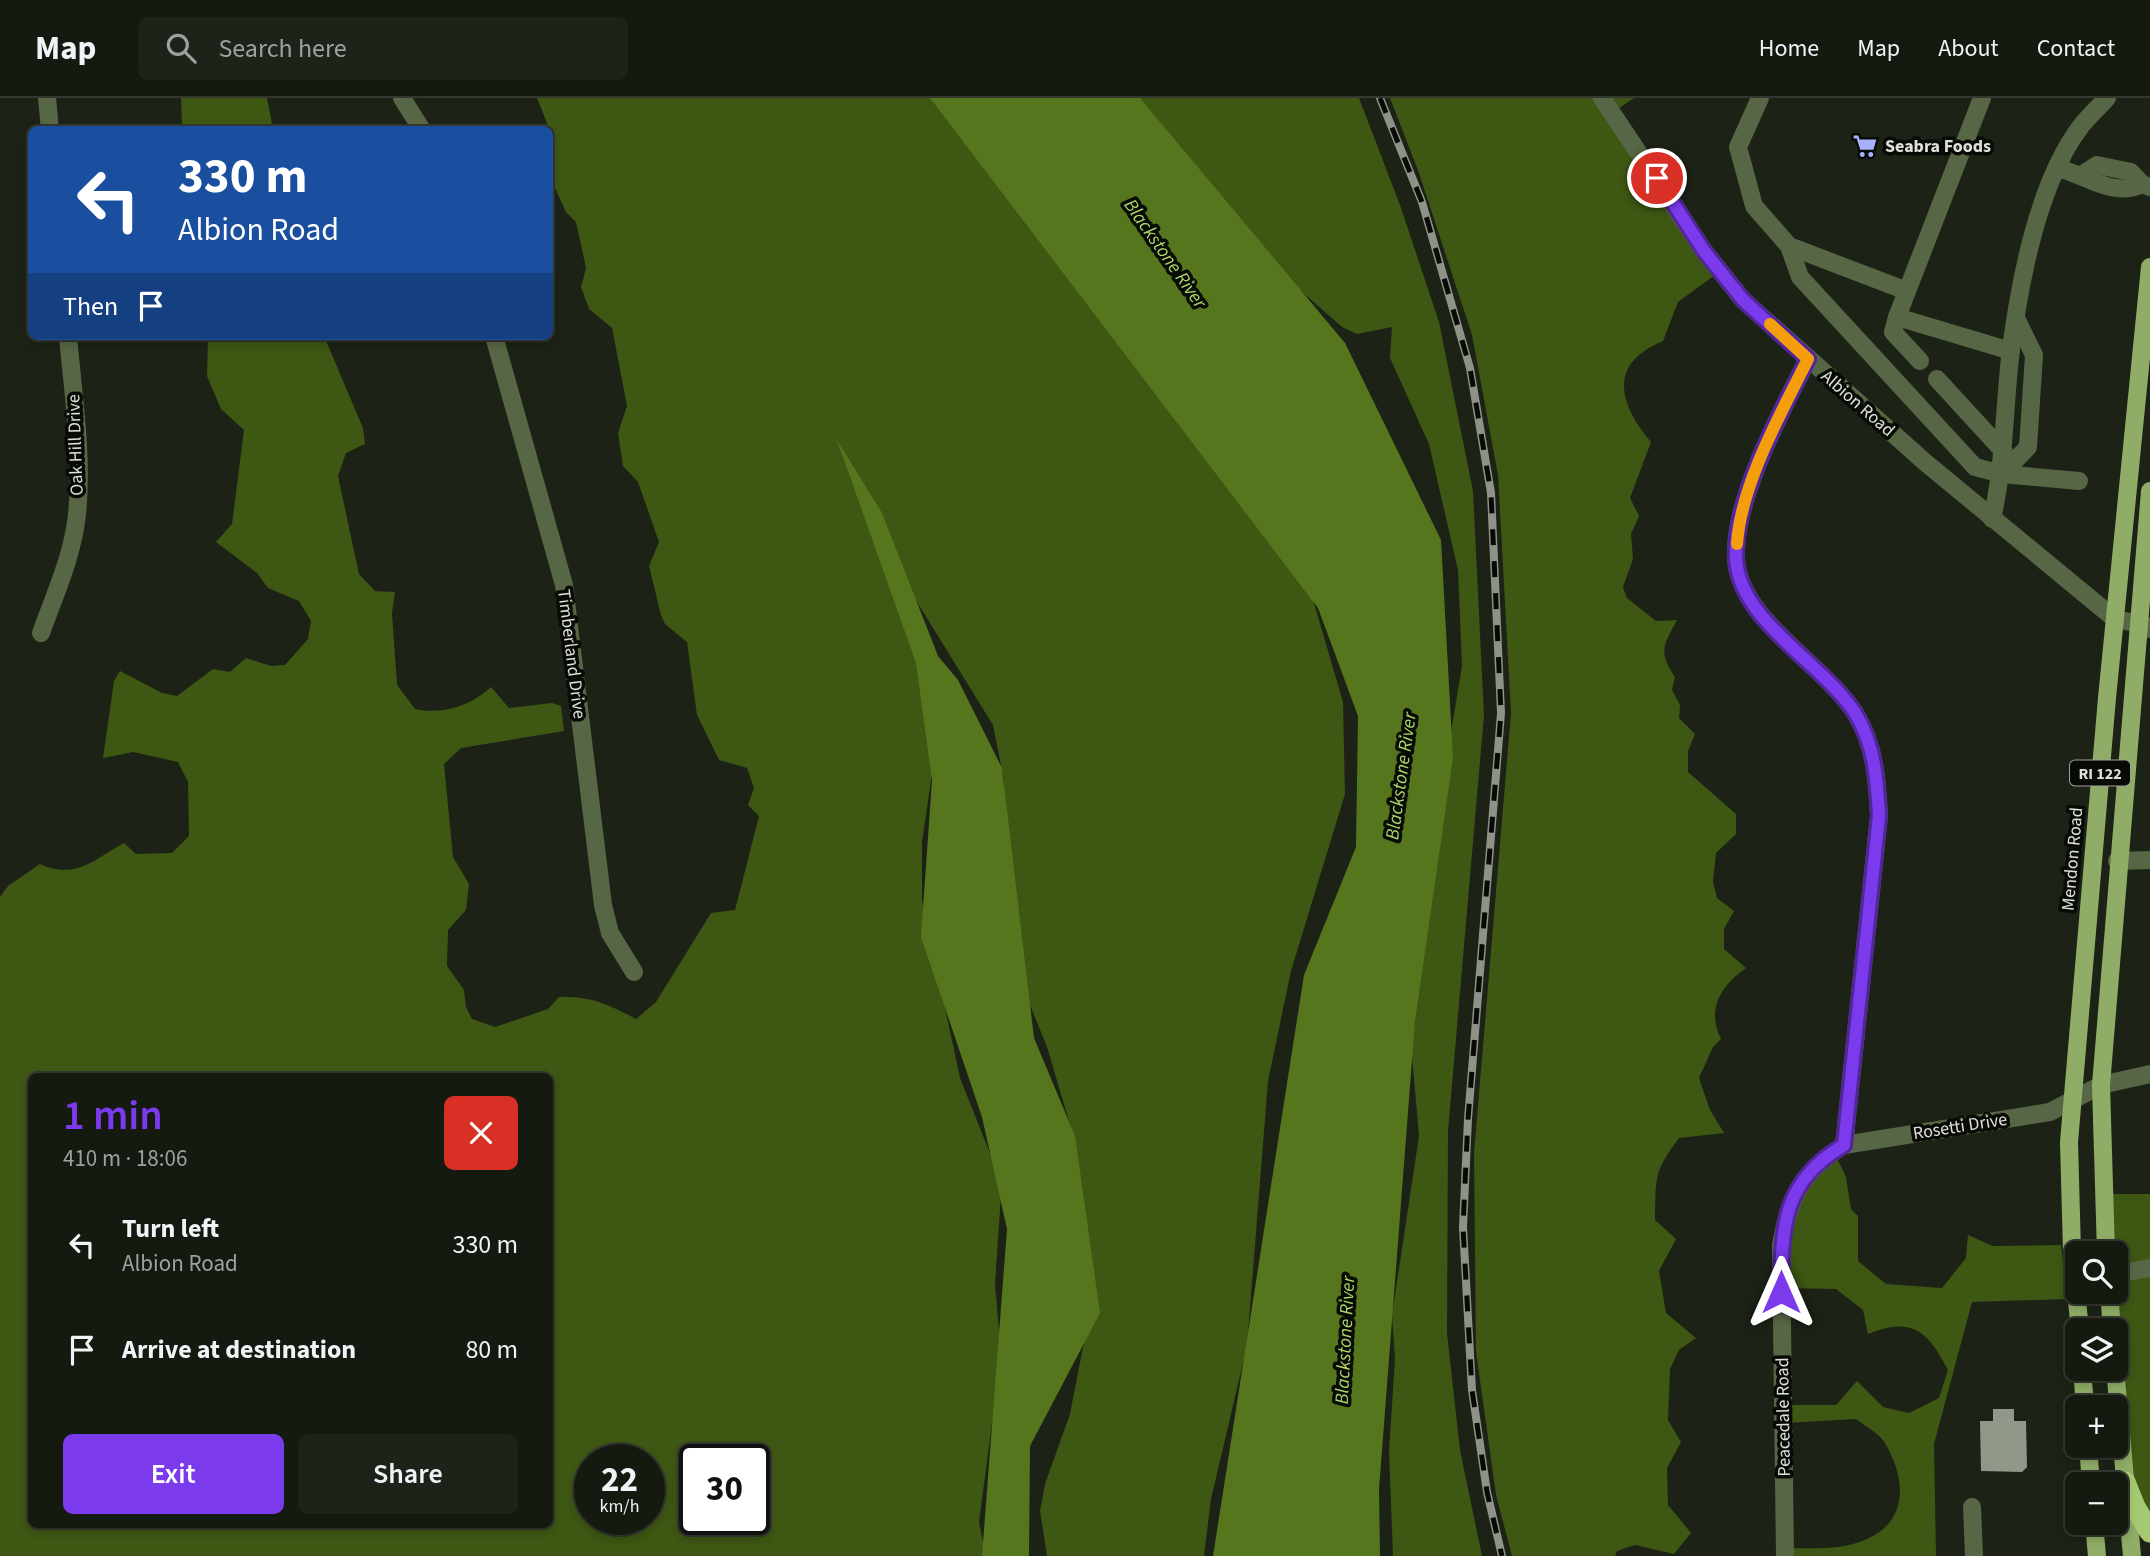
<!DOCTYPE html>
<meta charset="utf-8">
<style>
:root{--surface:#151a10;--page:#1e2319;--text:#f1f3f6;--muted:#9da19f;--line:#343830;--accent:#7c3aed}
body{margin:0;font-family:"Source Sans 3",sans-serif;background:var(--page);color:var(--text);height:100vh;display:flex;flex-direction:column;font-size:26px;white-space:nowrap}
*{box-sizing:border-box;margin:0}
p{font-size:23px;color:var(--muted)}
.icon{flex:none;width:38px;height:38px;fill:none;stroke:currentColor;stroke-width:2;stroke-linecap:round;stroke-linejoin:round}
.map{position:relative;flex:1;overflow:hidden}
.side{position:absolute;left:28px;top:975px;width:525px;height:455px;display:flex;flex-direction:column;background:var(--surface);border-radius:10px;box-shadow:0 4px 10px #0003,0 0 0 2px var(--line)}
.side>*{flex:none}
.banner{position:absolute;left:28px;top:28px;width:525px;height:214px;border-radius:10px;box-shadow:0 4px 10px #0003,0 0 0 2px var(--line);background:#1a4fa0;color:#fff;overflow:hidden}
.buttons{position:absolute;left:2065px;top:1143px;display:grid;gap:14px}
.buttons a{display:grid;place-items:center;width:63px;height:63px;border-radius:10px;background:var(--surface);box-shadow:0 4px 10px #0003,0 0 0 2px var(--line);font-size:35px}
.speed{position:absolute;left:574px;top:1346px;display:flex;gap:14px;font-size:35px;font-weight:700;text-align:center}
.speed>*{display:grid;place-content:center;width:91px;height:91px;border-radius:50%;background:var(--surface);box-shadow:0 4px 10px #0003,0 0 0 2px var(--line);line-height:1}
.speed small{font-size:18px;font-weight:400}
.speed .limit{border:4px solid #111;border-radius:10px;background:#fff;color:#111}
.pin{position:absolute;display:grid;place-items:center;width:60px;height:60px;color:#fff;margin:-30px;border:4px solid #fff;border-radius:50%;box-shadow:0 2px 7px #0007}
.me{position:absolute;width:77px;margin:-38px;rotate:0deg;stroke-linejoin:round;filter:drop-shadow(0 0 5px #0008)}
.turn{display:flex;align-items:center;gap:24px;height:147px;padding:0 35px;font-size:32px}
.turn .icon{width:91px;height:91px;stroke-width:2.5}
.turn b{display:block;font-size:49px;line-height:60px}
.then{display:flex;align-items:center;height:66px;padding:0 35px;background:#0003;gap:14px;font-size:26px}
.round{display:grid;place-items:center;flex:none;width:74px;height:74px;border-radius:10px;background:var(--page)}
.headline{display:flex;align-items:center;justify-content:space-between;height:119px;padding:0 35px}
h1{font-size:42px;font-weight:600;line-height:52px;color:var(--accent)}
.cta{display:flex;gap:14px;margin-top:auto;padding:14px 35px}
.cta a{flex:1;height:80px;border-radius:10px;background:var(--accent);color:#fff;font-size:28px;font-weight:600;line-height:80px;text-align:center}
.cta a+a{background:var(--page);color:var(--text)}
ul{padding:0;list-style:none}
li{display:flex;align-items:center;gap:21px;height:105px;padding:0 35px}
li div{flex:1}
li b{display:block;font-size:26px}
li em{font-style:normal}
header{display:flex;align-items:center;gap:42px;box-sizing:border-box;height:98px;padding:0 35px;background:var(--surface);border-bottom:2px solid var(--line)}
header strong{font-size:33px}
nav{display:flex;gap:38px;margin-inline-start:auto;font-size:24px}
.search{width:490px;height:63px;background:var(--page);display:flex;align-items:center;gap:18px;box-sizing:border-box;padding:0 24px;border-radius:10px;color:var(--muted);font-size:26px}
.map>svg:first-child{display:block}
</style>
<header>
<strong>Map</strong>
<div class="search"><svg class="icon" aria-label="search" viewBox="0 0 24 24"><circle cx="10" cy="10" r="6"/><path d="M15 15l6 6"/></svg>Search here</div>
<nav><a>Home</a><a>Map</a><a>About</a><a>Contact</a></nav>
</header>
<div class="map">
<svg width="2150" height="1458" viewBox="0 0 2150 1458">
<rect width="100%" height="100%" fill="#1c2216"/>
<g fill="#3e5713" fill-rule="evenodd">
<path d="M181,0H267L273,31H189L182,27Z"/>
<path d="M537,0H939L1309,488L1343,604L1345,696L1291,873L1268,983L1247,1248L1211,1401L1204,1458H1047L1040,1413L1045,1386L1070,1316L1091,1208L1071,1030L1047,949L1008,852L1001,795L1004,682L993,627L909,491L931,622L934,662L922,744V802L960,980L995,1068L1001,1097L995,1186L1001,1257L979,1424L986,1458H0V799L8,788L40,766C76,782 93,762 124,745L136,756L172,755L189,738L188,684L178,664L133,654L103,660L114,583L120,573L162,595L177,598L213,571L230,574L246,560L271,568L285,567L308,541L311,523L299,503L268,490L257,475L216,444L232,426L244,332L221,311L207,278L208,238H324L363,330L365,346L346,355L338,378L359,476L375,493L395,494L392,515L397,587L415,611C442,617 471,608 491,589L509,610L552,605L561,608L564,633L461,650L444,666L453,759L469,786L466,812L448,832L447,868L464,892L466,909L472,921L495,929L548,911L559,899C593,898 607,906 636,921L656,904L711,815L735,812L759,718L748,707L754,690L747,670L719,662L697,617L687,544L665,526L661,517L649,468L659,444L638,384L623,368L618,335L627,308L612,230L589,211L581,189L586,170L576,124L566,114L550,79V32L544,31L547,25ZM32,978H550V1426H32ZM590,1362H649V1421H590ZM695,1362H754V1421H695Z"/>
<path d="M1123,0H1359L1400,107L1439,224L1473,393L1484,617L1448,1033L1447,1235L1460,1352L1482,1458H1393L1389,1353L1395,1261L1392,1217L1419,1038L1409,923L1436,723L1462,568L1458,472L1429,346L1390,260L1392,229L1357,236L1342,229L1275,170Z"/>
<path d="M1390,0H1634L1609,17L1715,177L1678,204L1663,243C1607,266 1619,306 1651,344L1630,400L1639,418L1631,436L1633,461L1623,489L1627,500L1656,523L1677,522C1663,549 1658,553 1675,579L1672,592L1680,607L1679,620L1695,636L1688,653V674L1736,716V736L1716,755L1713,784L1717,800L1734,813L1724,831V851L1746,870C1721,888 1706,911 1721,941L1713,949L1699,980L1710,1012L1724,1035L1679,1040C1653,1075 1656,1079 1655,1122L1676,1141L1659,1173L1666,1215L1696,1240L1679,1252L1670,1271L1668,1322L1681,1344L1667,1370L1668,1407L1691,1435L1674,1456L1635,1447L1617,1453L1615,1458H1512L1496,1397L1476,1254L1474,1055L1511,615L1498,377L1472,237L1419,75Z"/>
<path d="M1834,1054L1846,1079L1851,1111L1858,1118V1163L1886,1186L1942,1190L1966,1160L1968,1137L1993,1148L2061,1147L2068,1201L1972,1204L1934,1346L1936,1458H1782V1450C1809,1450 1842,1453 1867,1441C1910,1422 1905,1379 1885,1345C1880,1336 1865,1328 1856,1321L1785,1325L1777,1307H1836L1857,1283L1883,1309L1909,1315L1939,1300L1948,1272C1928,1233 1912,1218 1868,1236L1863,1212L1836,1191L1783,1190L1789,1101Z"/>
<path d="M2101,1096H2150V1441L2127,1409L2116,1270V1155H2104Z"/>
</g>
<g fill="#56761d">
<path d="M930,0H1140L1345,245L1441,442L1453,660L1415,923L1379,1391L1380,1458H1213L1304,877L1356,749L1358,618L1318,510Z"/>
<path d="M837,342L882,415L938,558L958,582L1002,670L1034,940L1075,1038L1100,1215L1030,1348L1029,1458H982L1007,1131L982,1019L921,839L932,682L916,565Z"/>
</g>
<path fill="#919889" d="M1993,1311H2014V1323H2026L2027,1369L2022,1374L1981,1373L1980,1323H1993Z"/>
<g fill="none" stroke-linecap="round" stroke-linejoin="round">
<g stroke="#576644" stroke-width="18">
<path d="M47,0L50,32"/>
<path d="M402,0L422,32"/>
<path d="M1602,0L1704,153L1743,202L1926,365L2115,521L2145,527L2150,531"/>
<path d="M1760,0L1738,49L1754,108L1789,148L1907,193"/>
<path d="M1982,0L1897,219L2011,253"/>
<path d="M2057,70C2087,77 2112,100 2142,86"/>
<path d="M2083,76L2097,67L2131,74L2142,86L2150,89"/>
<path d="M1789,148L1800,179L1975,369L2002,376L2079,383"/>
<path d="M1897,219L1893,234L1920,263"/>
<path d="M494,238L564,487L603,807L610,835L634,874"/>
<path d="M1808,261C1781,314 1733,402 1736,461C1740,523 1823,565 1855,615C1875,647 1877,681 1879,718L1844,1047"/>
<path d="M1937,281L2004,354"/>
<path d="M2002,376L2028,349L2034,257L2016,220"/>
<path d="M1992,421C2005,364 2004,308 2011,251C2020,182 2039,83 2081,28C2089,18 2099,9 2107,0"/>
<path d="M41,535C55,496 73,457 77,416C83,357 73,297 68,238"/>
<path d="M2117,763L2150,762"/>
<path d="M2116,1176L2150,1170"/>
<path d="M1972,1409L1974,1458"/>
<path d="M1785,1458L1781,1147C1790,1098 1801,1074 1844,1047L2050,1014L2101,987L2150,976"/>
</g>
<g stroke="#8fad66" stroke-width="18">
<path d="M2106,1155L2101,987L2150,393"/>
<path d="M2109,1194L2112,1232"/>
<path d="M2080,1232L2072,1154L2069,1044L2107,600L2150,169"/>
<path d="M2082,1270L2085,1309"/>
<path d="M2115,1270L2132,1458"/>
<path d="M2088,1348L2091,1386"/>
<path d="M2094,1424L2097,1458"/>
</g>
<path stroke="#a5c972" stroke-width="21" d="M2125,1384L2135,1409L2150,1434"/>
<g stroke="#8e9389" stroke-width="8">
<path id="rail" d="M1380,0L1422,104L1470,270L1491,395L1501,615L1468,1021L1463,1129L1472,1292L1487,1394L1502,1458"/>
</g>
<use href="#rail" stroke="#080a06" stroke-width="5" stroke-dasharray="16" stroke-linecap="butt"/>
</g>
<g fill="none" stroke-linecap="round" stroke-linejoin="round">
<g stroke="#51269a" stroke-width="18">
<path id="route" d="M1657,80L1704,153L1743,202L1808,261C1781,314 1733,401 1736,461C1740,524 1823,565 1855,615C1875,647 1877,682 1879,718L1844,1047C1782,1084 1782,1128 1781,1194"/>
</g>
<use href="#route" stroke="#7c3aed" stroke-width="12"/>
<path stroke="#f59e0b" stroke-width="12" d="M1737,446C1741,386 1781,315 1808,261L1770,226"/>
</g>
<defs>
<g id="supermarket-bare" transform="scale(1.89)"><path d="M-6-5.5h2.5l.6 2H6L4.5 2H-2.5L-4.4-4H-6ZM-1.5 3.2a1.3 1.3 0 1 0 .1 0ZM3 3.2a1.3 1.3 0 1 0 .1 0Z" fill="#a6b1fc" stroke="#080a06" stroke-width="2.5" paint-order="stroke"/></g>
</defs>
<g fill-rule="evenodd">
<use href="#supermarket-bare" x="1865" y="48"/>
</g>
<g text-anchor="middle" stroke-width="7" stroke-linejoin="round" paint-order="stroke">
<rect fill="#080a06" stroke="#9da09a" stroke-width="2" x="2070" y="662.5" width="60" height="25" rx="5"/>
<g font-size="16" font-weight="bold" fill="#dde1d9">
<text x="2100" y="681">RI 122</text>
</g>
<g font-size="18" font-weight="bold" fill="#dde1d9" stroke="#080a06" text-anchor="start">
<text x="1885" y="54">Seabra Foods</text>
</g>
<g font-size="18" fill="#dde1d9" stroke="#080a06">
<text transform="translate(1858 305) rotate(41)" y="6">Albion Road</text>
<text transform="translate(75 347) rotate(-92)" y="6">Oak Hill Drive</text>
<text transform="translate(572 556) rotate(83)" y="6">Timberland Drive</text>
<text transform="translate(2072 761) rotate(-85)" y="6">Mendon Road</text>
<text transform="translate(1960 1028) rotate(-9)" y="6">Rosetti Drive</text>
<text transform="translate(1783 1319) rotate(-91)" y="6">Peacedale Road</text>
</g>
<g font-size="19" font-style="italic" fill="#acd968" stroke="#080a06">
<text transform="translate(1166 155) rotate(55)" y="7">Blackstone River</text>
<text transform="translate(1400 678) rotate(-82)" y="7">Blackstone River</text>
<text transform="translate(1344 1242) rotate(-87)" y="7">Blackstone River</text>
</g>
</g>
</svg>
<div class="buttons">
<a><svg class="icon" aria-label="search" viewBox="0 0 24 24"><circle cx="10" cy="10" r="6"/><path d="M15 15l6 6"/></svg></a>
<a><svg class="icon" aria-label="layers" viewBox="0 0 24 24"><path d="M12 4l9 5-9 5-9-5zM3 14l9 5 9-5"/></svg></a>
<a>+</a>
<a>−</a>
</div>
<div class="speed"><div>22<small>km/h</small></div><div class="limit">30</div></div>
<div class="pin" style="left:1657px;top:80px;background:#d93025"><svg class="icon" aria-label="arrive" viewBox="0 0 24 24"><path d="M6 21V4h12l-3 4 3 4H6"/></svg></div>
<svg class="me" style="left:1781px;top:1194px" viewBox="-20 -20 40 40"><path d="M0-17L14 15 0 8-14 15z" fill="#7c3aed" stroke="#fff" stroke-width="4"/></svg>
<div class="banner">
<div class="turn"><svg class="icon" aria-label="left" viewBox="0 0 24 24"><path d="M17 20v-9H6M10 6l-5 5 5 5"/></svg><div><b>330 m</b>Albion Road</div></div>
<div class="then">Then<svg class="icon" aria-label="arrive" viewBox="0 0 24 24"><path d="M6 21V4h12l-3 4 3 4H6"/></svg></div>
</div>
<section class="side">
<div class="headline"><div><h1>1 min</h1><p>410 m · 18:06</p></div><a class="round" style="background:#d93025;color:#fff"><svg class="icon" aria-label="close" viewBox="0 0 24 24"><path d="M6 6l12 12M18 6L6 18"/></svg></a></div>
<ul>
<li><svg class="icon" aria-label="left" viewBox="0 0 24 24"><path d="M17 20v-9H6M10 6l-5 5 5 5"/></svg><div><b>Turn left</b><p>Albion Road</p></div><em>330 m</em></li>
<li><svg class="icon" aria-label="arrive" viewBox="0 0 24 24"><path d="M6 21V4h12l-3 4 3 4H6"/></svg><div><b>Arrive at destination</b></div><em>80 m</em></li>
</ul>
<div class="cta"><a>Exit</a><a>Share</a></div>
</section>
</div>
